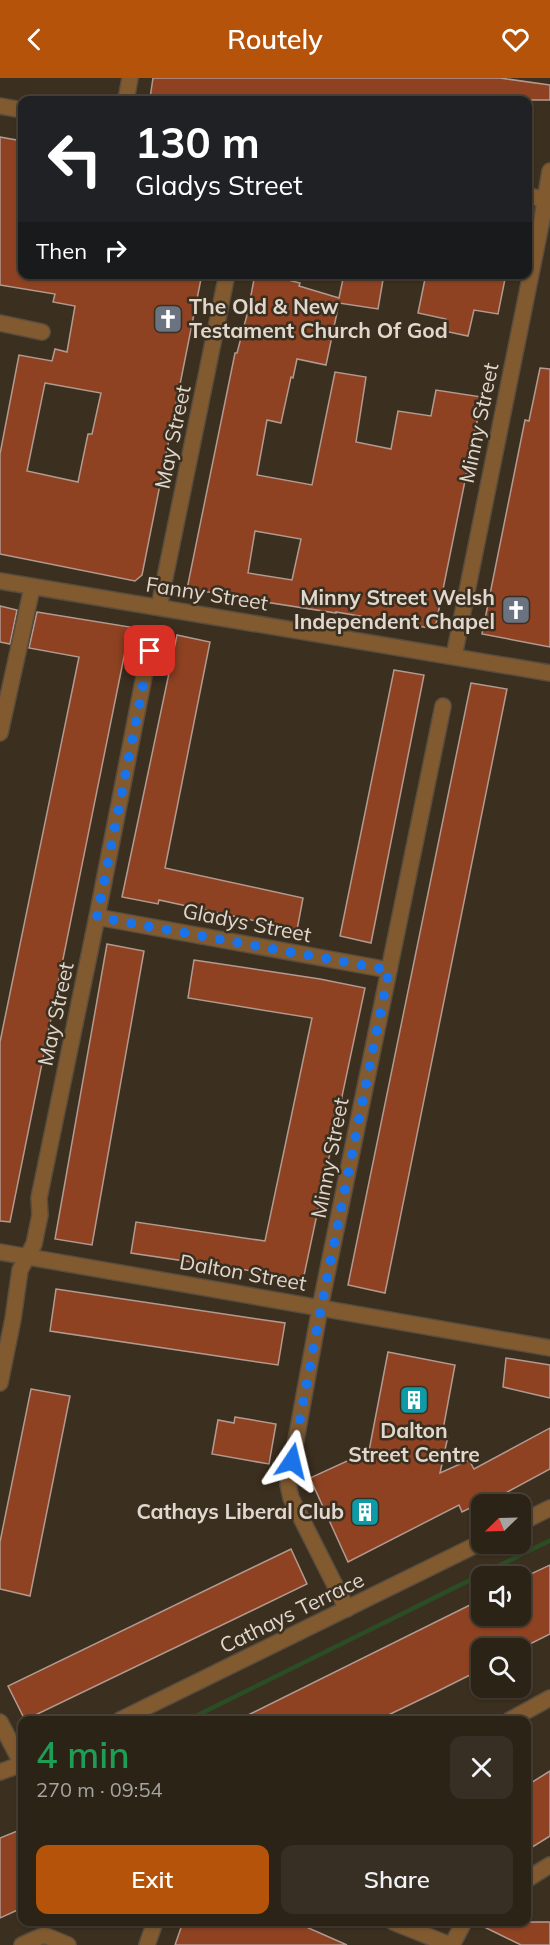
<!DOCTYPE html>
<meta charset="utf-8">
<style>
:root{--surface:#2c2317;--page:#382f24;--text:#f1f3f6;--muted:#a6a4a1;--line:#484036;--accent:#b45309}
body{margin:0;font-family:Mulish,sans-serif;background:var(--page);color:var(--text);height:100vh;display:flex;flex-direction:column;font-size:22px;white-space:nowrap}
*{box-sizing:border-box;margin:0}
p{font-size:20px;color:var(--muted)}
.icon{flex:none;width:33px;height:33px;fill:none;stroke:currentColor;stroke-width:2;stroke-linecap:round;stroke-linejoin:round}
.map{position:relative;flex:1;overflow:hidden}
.side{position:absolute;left:18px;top:1638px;width:513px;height:210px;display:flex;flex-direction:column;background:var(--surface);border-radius:12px;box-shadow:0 2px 4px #0004,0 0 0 2px var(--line)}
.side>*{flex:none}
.guide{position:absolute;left:18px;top:18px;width:514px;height:183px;border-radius:12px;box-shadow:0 2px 4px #0004,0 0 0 2px var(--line);background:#202124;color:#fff;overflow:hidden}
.needle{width:39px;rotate:247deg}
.fabs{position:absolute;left:471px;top:1416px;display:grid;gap:12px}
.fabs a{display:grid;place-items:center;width:60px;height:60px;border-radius:12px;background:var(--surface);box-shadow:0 2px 4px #0004,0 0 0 2px var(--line);font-size:30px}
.pin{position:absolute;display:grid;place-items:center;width:51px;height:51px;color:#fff;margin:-26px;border-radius:12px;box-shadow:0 3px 9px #0006}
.me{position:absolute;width:66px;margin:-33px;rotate:10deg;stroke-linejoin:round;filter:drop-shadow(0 0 4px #0008)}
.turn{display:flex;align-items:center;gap:21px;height:126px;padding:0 18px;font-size:27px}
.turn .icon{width:78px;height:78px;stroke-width:2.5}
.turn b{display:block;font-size:42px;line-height:51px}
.then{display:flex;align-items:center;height:57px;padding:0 18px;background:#0003;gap:12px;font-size:22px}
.round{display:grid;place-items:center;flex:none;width:63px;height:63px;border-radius:12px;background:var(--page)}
.overview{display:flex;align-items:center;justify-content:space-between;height:102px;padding:0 18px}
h1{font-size:36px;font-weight:600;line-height:45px;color:#1e9e55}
.cta{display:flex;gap:12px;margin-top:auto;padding:12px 18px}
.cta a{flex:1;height:69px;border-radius:12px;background:var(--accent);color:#fff;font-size:24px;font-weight:600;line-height:69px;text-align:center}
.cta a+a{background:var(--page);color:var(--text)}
header{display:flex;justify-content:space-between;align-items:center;height:78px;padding:0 18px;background:var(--accent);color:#fff;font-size:27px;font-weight:600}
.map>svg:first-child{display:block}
</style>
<header><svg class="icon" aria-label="back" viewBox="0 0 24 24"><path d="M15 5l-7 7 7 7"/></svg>Routely<svg class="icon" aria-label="heart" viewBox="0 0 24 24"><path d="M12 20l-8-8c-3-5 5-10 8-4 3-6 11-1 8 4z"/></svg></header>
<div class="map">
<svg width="550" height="1867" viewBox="0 0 550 1867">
<rect width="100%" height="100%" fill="#3b2f1f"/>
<path fill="#2b4d24" d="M550,1460V1465L193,1642L191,1638Z"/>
<g fill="#8e4222" stroke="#b29a91" stroke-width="1.5" fill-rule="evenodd">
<path d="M153,0H500L550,7V22H163L150,20Z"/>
<path d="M0,59L22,63V196H202L142,497L135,503L0,476V376L19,277L52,283L55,271L67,274L75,228L53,224L55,216L0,207ZM45,305L101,315L92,356H88L78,404L27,393Z"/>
<path d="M255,196H265L300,205L299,208L339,220L344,196H384L378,231L339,225L326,287L297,281L293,300L291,299L281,345L267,342L257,397L312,407L335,294L366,299L356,364L391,371L398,333L431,338L436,312L482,319L436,546L429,550L336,534V535L259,523V521L187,511L235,275H237L248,233ZM255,453L301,461L292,502L248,495Z"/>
<path d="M426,196H506L498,236L474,232L468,258L444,253L446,241L418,235Z"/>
<path d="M540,290L550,291V569L482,556L525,342L529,343Z"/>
<path d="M0,528L17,532L10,566L0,564Z"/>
<path d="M37,534L130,549L10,1144L0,1143V964L79,579L29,570Z"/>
<path d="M177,557L210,564L165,790L303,820L297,852L159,822L158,826L122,819Z"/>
<path d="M394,592L424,597L371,865L340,858Z"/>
<path d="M471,605L507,611L385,1215L348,1207Z"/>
<path d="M107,866L144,873L92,1167L55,1161Z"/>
<path d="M194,882L320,901L365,910L302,1207L258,1197L259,1194L131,1175L136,1144L265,1163L312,940L188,920Z"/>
<path d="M56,1211L285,1245L278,1287L50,1253Z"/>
<path d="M388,1274L455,1287L442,1357L448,1358L440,1395L469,1382L474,1391L550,1350V1391L500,1418L499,1416L462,1434L459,1427L348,1484L310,1400L369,1373Z"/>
<path d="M506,1280L550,1287V1320L503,1309Z"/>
<path d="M31,1311L70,1318L30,1518L0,1511V1464Z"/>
<path d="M235,1339L276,1346L269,1386L212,1376L218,1342L234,1345Z"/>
<path d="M291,1471L307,1506L25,1642L8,1608Z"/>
<path d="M550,1487V1556L520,1571L482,1570V1591L436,1614L378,1642H238L482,1521V1538H520V1501Z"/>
<path d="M550,1693V1758L526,1773V1708Z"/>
<path d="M22,1751V1830L0,1840V1760Z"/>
<path d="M183,1844H295L347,1867H175Z"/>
<path d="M474,1844H550V1867H521Z"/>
</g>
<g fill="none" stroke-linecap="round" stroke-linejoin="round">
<g stroke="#594d3f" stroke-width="18">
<g id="minor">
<path d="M126,22L130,0"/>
<path d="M0,28L22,32"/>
<path d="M528,118L550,122"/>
<path d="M0,245L42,254"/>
<path d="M0,503L550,595"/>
<path d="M159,529L227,196"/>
<path d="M454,578L542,141L550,93"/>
<path d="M0,655L32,510"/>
<path d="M97,839L389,892"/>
<path d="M0,1174L550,1270"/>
<path d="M0,1305L13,1241L20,1192L34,1166L40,1137L39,1120L97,839L149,573"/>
<path d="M520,1445L550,1430"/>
<path d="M347,1531L291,1420L288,1406L320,1230L443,628"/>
<path d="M120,1642L482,1464"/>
<path d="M510,1642L550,1620"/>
<path d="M0,1644L22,1686"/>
<path d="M0,1694L22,1686"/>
<path d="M526,1802L550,1787"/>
<path d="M393,1844L450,1867"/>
<path d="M22,1867L44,1857L68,1867"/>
<path d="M147,1867L155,1844"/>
<path d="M452,1867L464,1844"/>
</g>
</g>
<use href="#minor" stroke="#815a30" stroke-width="15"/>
</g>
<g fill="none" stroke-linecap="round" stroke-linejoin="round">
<path stroke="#1a73e8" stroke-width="10" stroke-dasharray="0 18" d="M150,573L97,839L389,892L321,1230L292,1383"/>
</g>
<defs>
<g id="church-square" transform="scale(1.5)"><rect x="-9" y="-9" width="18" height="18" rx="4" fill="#6b7280" stroke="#3b2f1f"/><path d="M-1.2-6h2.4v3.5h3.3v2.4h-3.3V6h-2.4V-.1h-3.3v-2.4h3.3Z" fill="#fff"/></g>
<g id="building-square" transform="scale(1.5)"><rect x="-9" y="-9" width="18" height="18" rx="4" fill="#0f9aa8" stroke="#3b2f1f"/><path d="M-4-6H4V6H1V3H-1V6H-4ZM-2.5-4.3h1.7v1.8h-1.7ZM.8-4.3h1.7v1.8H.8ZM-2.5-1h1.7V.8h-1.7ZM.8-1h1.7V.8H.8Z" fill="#fff"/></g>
</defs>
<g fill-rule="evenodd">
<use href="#church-square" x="168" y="241"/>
<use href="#church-square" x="516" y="532"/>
<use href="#building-square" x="414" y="1322"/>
<use href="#building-square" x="365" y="1434"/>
</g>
<g text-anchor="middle" stroke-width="5" stroke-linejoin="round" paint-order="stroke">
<g font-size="21" font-weight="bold" fill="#e0d8cf" stroke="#3b2f1f" text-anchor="end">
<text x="189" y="236" text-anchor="start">The Old &amp; New<tspan x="189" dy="24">Testament Church Of God</tspan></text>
<text x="495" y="527">Minny Street Welsh<tspan x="495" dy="24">Independent Chapel</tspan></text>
<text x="414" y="1360" text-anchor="middle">Dalton<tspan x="414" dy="24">Street Centre</tspan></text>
<text x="344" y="1441">Cathays Liberal Club</text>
</g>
<g font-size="21" fill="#e0d8cf" stroke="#3b2f1f">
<text transform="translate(479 345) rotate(-78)" y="7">Minny Street</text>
<text transform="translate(173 359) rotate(-78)" y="7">May Street</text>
<text transform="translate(207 516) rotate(9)" y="7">Fanny Street</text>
<text transform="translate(247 845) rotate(11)" y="7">Gladys Street</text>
<text transform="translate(56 936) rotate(-78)" y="7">May Street</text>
<text transform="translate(330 1080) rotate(-79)" y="7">Minny Street</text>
<text transform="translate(243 1195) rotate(10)" y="7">Dalton Street</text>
<text transform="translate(292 1535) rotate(-26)" y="7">Cathays Terrace</text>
</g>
</g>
</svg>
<div class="fabs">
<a><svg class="needle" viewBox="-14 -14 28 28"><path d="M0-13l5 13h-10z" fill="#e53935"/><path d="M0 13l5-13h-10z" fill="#a6a4a1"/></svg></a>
<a><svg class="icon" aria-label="sound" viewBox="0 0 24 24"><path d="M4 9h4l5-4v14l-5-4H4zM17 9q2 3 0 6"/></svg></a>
<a><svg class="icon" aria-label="search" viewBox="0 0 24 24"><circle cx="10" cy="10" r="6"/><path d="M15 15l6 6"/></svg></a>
</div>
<div class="pin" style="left:150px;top:573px;background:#d93025"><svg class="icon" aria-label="arrive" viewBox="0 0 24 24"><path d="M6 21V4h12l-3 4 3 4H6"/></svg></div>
<svg class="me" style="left:292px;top:1383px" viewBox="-20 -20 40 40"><path d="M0-17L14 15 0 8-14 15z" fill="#1a73e8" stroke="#fff" stroke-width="4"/></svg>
<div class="guide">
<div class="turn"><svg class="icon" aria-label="left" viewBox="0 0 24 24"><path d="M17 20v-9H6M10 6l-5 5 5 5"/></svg><div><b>130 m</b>Gladys Street</div></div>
<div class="then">Then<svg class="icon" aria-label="right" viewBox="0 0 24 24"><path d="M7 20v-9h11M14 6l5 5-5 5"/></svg></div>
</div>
<section class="side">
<div class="overview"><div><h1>4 min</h1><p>270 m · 09:54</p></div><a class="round"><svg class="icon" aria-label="close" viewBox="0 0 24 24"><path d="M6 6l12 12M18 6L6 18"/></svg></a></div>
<div class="cta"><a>Exit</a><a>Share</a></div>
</section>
</div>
